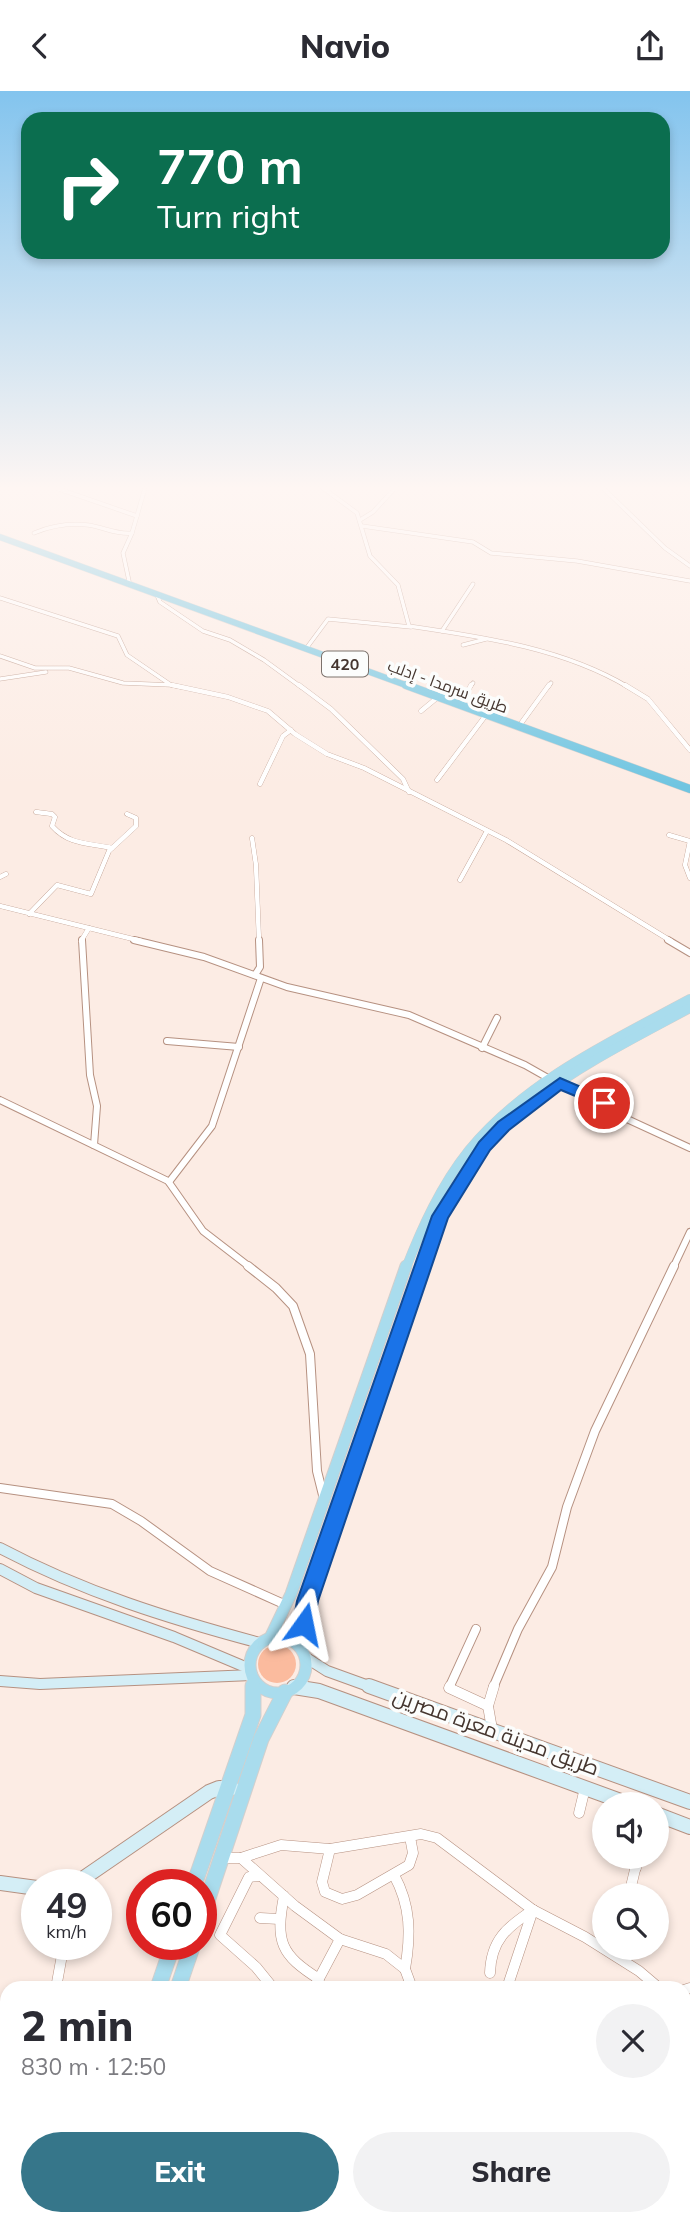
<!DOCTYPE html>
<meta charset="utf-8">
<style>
:root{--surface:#fff;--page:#f2f2f3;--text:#2b2b33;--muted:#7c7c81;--accent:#36768a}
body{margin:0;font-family:Mulish,Cairo,sans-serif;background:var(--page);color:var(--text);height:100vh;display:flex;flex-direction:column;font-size:26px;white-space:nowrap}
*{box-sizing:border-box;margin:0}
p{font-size:23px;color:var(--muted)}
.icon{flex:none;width:38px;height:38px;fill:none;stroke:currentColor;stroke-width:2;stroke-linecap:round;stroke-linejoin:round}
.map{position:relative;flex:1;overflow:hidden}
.drawer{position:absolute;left:0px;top:1890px;width:691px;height:245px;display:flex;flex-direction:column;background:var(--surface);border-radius:21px 21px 0 0;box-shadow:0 4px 10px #0003}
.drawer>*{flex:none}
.banner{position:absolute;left:21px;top:21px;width:649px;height:147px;border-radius:21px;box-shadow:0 4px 10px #0003;background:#0b6e4f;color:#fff;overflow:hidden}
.fabs{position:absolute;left:592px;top:1701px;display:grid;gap:14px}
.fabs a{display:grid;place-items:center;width:77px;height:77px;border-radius:50%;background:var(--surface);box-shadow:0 4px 10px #0003;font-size:35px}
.speed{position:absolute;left:21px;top:1778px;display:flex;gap:14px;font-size:35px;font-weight:700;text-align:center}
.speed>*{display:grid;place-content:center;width:91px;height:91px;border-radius:50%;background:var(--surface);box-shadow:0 4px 10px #0003;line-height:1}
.speed small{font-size:18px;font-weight:400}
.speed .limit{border:10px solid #d22;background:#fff;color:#111}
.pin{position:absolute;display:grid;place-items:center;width:60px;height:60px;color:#fff;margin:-30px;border:4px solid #fff;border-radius:50%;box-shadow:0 2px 7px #0007}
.me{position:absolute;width:77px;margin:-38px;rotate:12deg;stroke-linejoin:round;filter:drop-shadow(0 0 5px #0008)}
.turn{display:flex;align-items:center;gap:24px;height:147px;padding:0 21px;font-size:32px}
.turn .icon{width:91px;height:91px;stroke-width:2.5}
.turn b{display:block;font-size:49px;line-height:60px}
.round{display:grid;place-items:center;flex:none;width:74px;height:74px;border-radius:37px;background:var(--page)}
.summary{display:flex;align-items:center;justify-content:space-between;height:119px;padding:0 21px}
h1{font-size:42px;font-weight:800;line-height:52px}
.button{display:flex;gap:14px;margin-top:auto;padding:14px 21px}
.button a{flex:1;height:80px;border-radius:42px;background:var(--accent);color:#fff;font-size:28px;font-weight:800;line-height:80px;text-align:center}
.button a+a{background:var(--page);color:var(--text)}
header{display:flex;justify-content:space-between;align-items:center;height:91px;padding:0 21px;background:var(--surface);font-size:32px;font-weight:800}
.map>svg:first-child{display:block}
</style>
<header><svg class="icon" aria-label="back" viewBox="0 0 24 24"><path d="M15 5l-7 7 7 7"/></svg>Navio<svg class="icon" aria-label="share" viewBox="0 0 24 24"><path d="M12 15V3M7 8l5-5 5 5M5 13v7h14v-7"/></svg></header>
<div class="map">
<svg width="690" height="2135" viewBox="0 0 690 2135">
<rect width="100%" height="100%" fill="#fcece4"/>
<circle fill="#fbbb9e" cx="277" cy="1573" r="19"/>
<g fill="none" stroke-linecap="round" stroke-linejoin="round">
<g stroke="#b69181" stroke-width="4.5">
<g id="street-far4">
<path d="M56,397L137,425"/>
<path d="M323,397L357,422L370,465L398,494L409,535C483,546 563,557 628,596"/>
<path d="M603,397L665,457L690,475"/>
<path d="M360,429L373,421L395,397"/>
<path d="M362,435L473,451L491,462L577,470L690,490"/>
<path d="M34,442C51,435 70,432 88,434C103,436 117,444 132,442"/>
<path d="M129,490L123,462L132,442L145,397"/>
<path d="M157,504L160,511L203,540L230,549L264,569L301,596"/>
<path d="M0,507L118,545L127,564L171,594L181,596"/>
<path d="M442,540L473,493"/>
<path d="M463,554L486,548"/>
<path d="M308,555L328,528L411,536"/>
<path d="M0,565L35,577H69L123,592L171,594"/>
<path d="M0,588L46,581"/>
<path d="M470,596L473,592"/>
<path d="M548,596L551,592"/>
</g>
</g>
<g stroke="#b69181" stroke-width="5">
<g id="street-far3">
<path d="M172,594L228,606L268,620L295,643L327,663L364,677L506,749L671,850"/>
<path d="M299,594L331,618L403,688L409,701"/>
<path d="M625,594L648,608L690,659"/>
<path d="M463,610L471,594"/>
<path d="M421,620L438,606"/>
<path d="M522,631L549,594"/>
<path d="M437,689L486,624"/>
<path d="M260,693L283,645L291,639"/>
<path d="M36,721L52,723L55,726L52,735C69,754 88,752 112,757"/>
<path d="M669,744L690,750"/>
<path d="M252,747L256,774L259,850"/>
<path d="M690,750L685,774L690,787"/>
<path d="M0,786L6,783"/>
<path d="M460,789L487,740"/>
<path d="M0,815L141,850"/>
<path d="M29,823L57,794L91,803L109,760L136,735V727L127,723"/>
<path d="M81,850L89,837"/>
</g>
</g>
<g stroke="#b69181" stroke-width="8">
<g id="street-far2">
<path d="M82,849L90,984L97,1015L94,1054"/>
<path d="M134,849L204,866L287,896L409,924L525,974L548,987"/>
<path d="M668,849L690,862"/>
<path d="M255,884L260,876L259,849"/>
<path d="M167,950L239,956"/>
<path d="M482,957L497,927"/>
<path d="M560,992L580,999L627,1028L690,1057"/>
<path d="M0,1009L168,1090L203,1140L251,1177"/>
<path d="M169,1091L212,1035L261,887"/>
<path d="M673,1177L690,1141"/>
</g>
</g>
<g stroke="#b69181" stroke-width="10">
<g id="street-far1">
<path d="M248,1175L276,1197L293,1215L310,1263L317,1380L323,1404"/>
<path d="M0,1397L112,1413L141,1430L210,1480L286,1514"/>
<path d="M449,1597L476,1538"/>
<path d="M493,1597L518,1538L552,1476L567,1416L595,1340L674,1175"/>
</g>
</g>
<g stroke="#b69181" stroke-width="11">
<g id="street">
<path d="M450,1595L449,1597L488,1615"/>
<path d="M492,1638L488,1615L494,1595"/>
<path d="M579,1722L585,1697"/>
<path d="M330,1758L322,1791L325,1801L342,1808L357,1804L409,1774L413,1762L410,1746"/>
<path d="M627,1766L636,1777"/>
<path d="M222,1767H241L281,1754L330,1758L421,1743L437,1747L533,1819L585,1846L639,1880L659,1897"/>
<path d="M241,1767L295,1815L340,1848L386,1863L405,1878L412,1897"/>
<path d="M394,1784C411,1815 411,1844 405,1878"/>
<path d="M259,1785L249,1786L220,1844L256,1876L273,1897"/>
<path d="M629,1804L638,1766"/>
<path d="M284,1805C275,1851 281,1864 319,1888"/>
<path d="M260,1827L279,1828"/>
<path d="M490,1882C491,1849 507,1836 533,1819"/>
<path d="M56,1897L64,1853"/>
<path d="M314,1897L340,1848"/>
<path d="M507,1897L533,1819"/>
<path d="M684,1899L690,1897"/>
<path d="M684,1919L690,1924"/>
<path d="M684,2033L690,2036"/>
<path d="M684,2103L690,2106"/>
<path d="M136,2128L143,2135"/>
<path d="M176,2128L186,2132"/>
<path d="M430,2128L446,2135"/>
<path d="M519,2128L536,2135"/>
<path d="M602,2128L612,2132"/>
<path d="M10,2135L11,2128"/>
<path d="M213,2135L214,2128"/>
<path d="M363,2135L364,2128"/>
<path d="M474,2135L475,2128"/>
</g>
</g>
<g stroke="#b69181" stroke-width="12">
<g id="secondary-far1">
<path d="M0,1457C83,1501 170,1528 260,1552"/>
<path d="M0,1478L36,1497L174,1546L250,1578"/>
<path d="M305,1566L327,1580L374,1597"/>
<path d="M0,1590L40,1593L252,1584"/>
<path d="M294,1596L299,1597"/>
</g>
</g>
<g stroke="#b69181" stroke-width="16">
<g id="secondary">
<path d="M369,1595L690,1711"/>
<path d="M294,1596L319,1600L629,1713"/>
<path d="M656,1723L690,1736"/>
<path d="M0,1792L37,1797"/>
<path d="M67,1794L75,1793L209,1701L219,1697H232"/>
</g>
</g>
<g stroke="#d2cfcd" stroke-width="10">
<g id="primary-far2">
<path d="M406,1177C422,1136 441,1094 469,1059C527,989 612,950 690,908"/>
<path d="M422,1177C428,1160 433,1143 440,1126C485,1019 594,969 690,917"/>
</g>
</g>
<g stroke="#d2cfcd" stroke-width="13">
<g id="primary-far1">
<circle cx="278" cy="1574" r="28"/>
<path d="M270,1547L291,1503L406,1175"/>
<path d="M300,1556L308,1510L423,1175"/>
<path d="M253,1589V1597"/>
</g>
</g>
<g stroke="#d2cfcd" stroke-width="17">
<g id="primary">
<path d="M194,1794L253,1624V1595"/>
<path d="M201,1828L261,1648L285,1601"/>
<path d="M158,1897L173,1853"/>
<path d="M178,1897L193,1853"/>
<path d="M72,2135L75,2128"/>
<path d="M95,2135L97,2128"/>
</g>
</g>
<g stroke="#d2cfcd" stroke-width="7">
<path id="highway-far1" d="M0,446L411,596"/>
</g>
<g stroke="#d2cfcd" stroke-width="9">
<path id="highway" d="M406,594L690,698"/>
</g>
<use href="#street-far4" stroke="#fff" stroke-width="3.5"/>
<use href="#street-far3" stroke="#fff" stroke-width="4.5"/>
<use href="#street-far2" stroke="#fff" stroke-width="6"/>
<use href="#street-far1" stroke="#fff" stroke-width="8"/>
<use href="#street" stroke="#fff" stroke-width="10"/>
<use href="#secondary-far1" stroke="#d4eef6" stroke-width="10"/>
<use href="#secondary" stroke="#d4eef6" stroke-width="14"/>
<use href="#primary-far2" stroke="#a9dced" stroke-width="9"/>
<use href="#primary-far1" stroke="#a9dced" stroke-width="11"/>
<use href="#primary" stroke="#a9dced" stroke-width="15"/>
<use href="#highway-far1" stroke="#6fc5e1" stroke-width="6"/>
<use href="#highway" stroke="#6fc5e1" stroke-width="8"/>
</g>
<linearGradient id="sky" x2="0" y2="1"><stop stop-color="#83c4ee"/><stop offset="0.57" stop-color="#fef6f3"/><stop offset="1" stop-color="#fef6f3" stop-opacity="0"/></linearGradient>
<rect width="690" height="696" fill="url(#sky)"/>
<path fill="#1a73e8" stroke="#114b97" stroke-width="2" d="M560,987L609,1008L611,1012L604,1017L561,999L509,1039L490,1059L448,1127L318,1510L312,1540L304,1543L296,1540L293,1533L297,1510L432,1125L479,1051L498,1031Z"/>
<g text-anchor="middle" stroke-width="7" stroke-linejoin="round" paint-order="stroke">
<rect fill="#fcfdfc" stroke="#7c726c" stroke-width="2" x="322" y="560.5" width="46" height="25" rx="5"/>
<g font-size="16" font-weight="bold" fill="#45362f">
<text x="345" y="579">420</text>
</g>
<g font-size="16" fill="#45362f" stroke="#fcfdfc">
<text transform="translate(448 595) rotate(20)" y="6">طريق سرمدا - إدلب</text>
</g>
<g font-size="21" fill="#45362f" stroke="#fcfdfc">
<text transform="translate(496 1641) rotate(20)" y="7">طريق مدينة معرة مصرين</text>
</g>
</g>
</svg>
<div class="fabs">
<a><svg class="icon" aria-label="sound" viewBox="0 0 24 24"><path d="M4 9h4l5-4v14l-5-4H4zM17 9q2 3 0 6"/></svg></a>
<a><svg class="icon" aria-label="search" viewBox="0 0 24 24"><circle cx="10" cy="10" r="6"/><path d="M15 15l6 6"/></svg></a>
</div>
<div class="speed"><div>49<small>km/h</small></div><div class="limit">60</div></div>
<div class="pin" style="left:604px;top:1012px;background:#d93025"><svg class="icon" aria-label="arrive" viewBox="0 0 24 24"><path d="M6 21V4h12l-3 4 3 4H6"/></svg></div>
<svg class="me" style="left:304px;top:1533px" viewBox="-20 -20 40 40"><path d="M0-17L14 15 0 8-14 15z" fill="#1a73e8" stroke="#fff" stroke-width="4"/></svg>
<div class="banner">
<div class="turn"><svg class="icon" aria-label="right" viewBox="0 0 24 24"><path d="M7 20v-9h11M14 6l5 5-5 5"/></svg><div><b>770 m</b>Turn right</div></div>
</div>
<section class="drawer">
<div class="summary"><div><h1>2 min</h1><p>830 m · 12:50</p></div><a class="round"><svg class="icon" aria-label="close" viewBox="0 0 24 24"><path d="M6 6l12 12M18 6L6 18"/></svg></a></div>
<div class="button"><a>Exit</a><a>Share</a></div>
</section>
</div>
